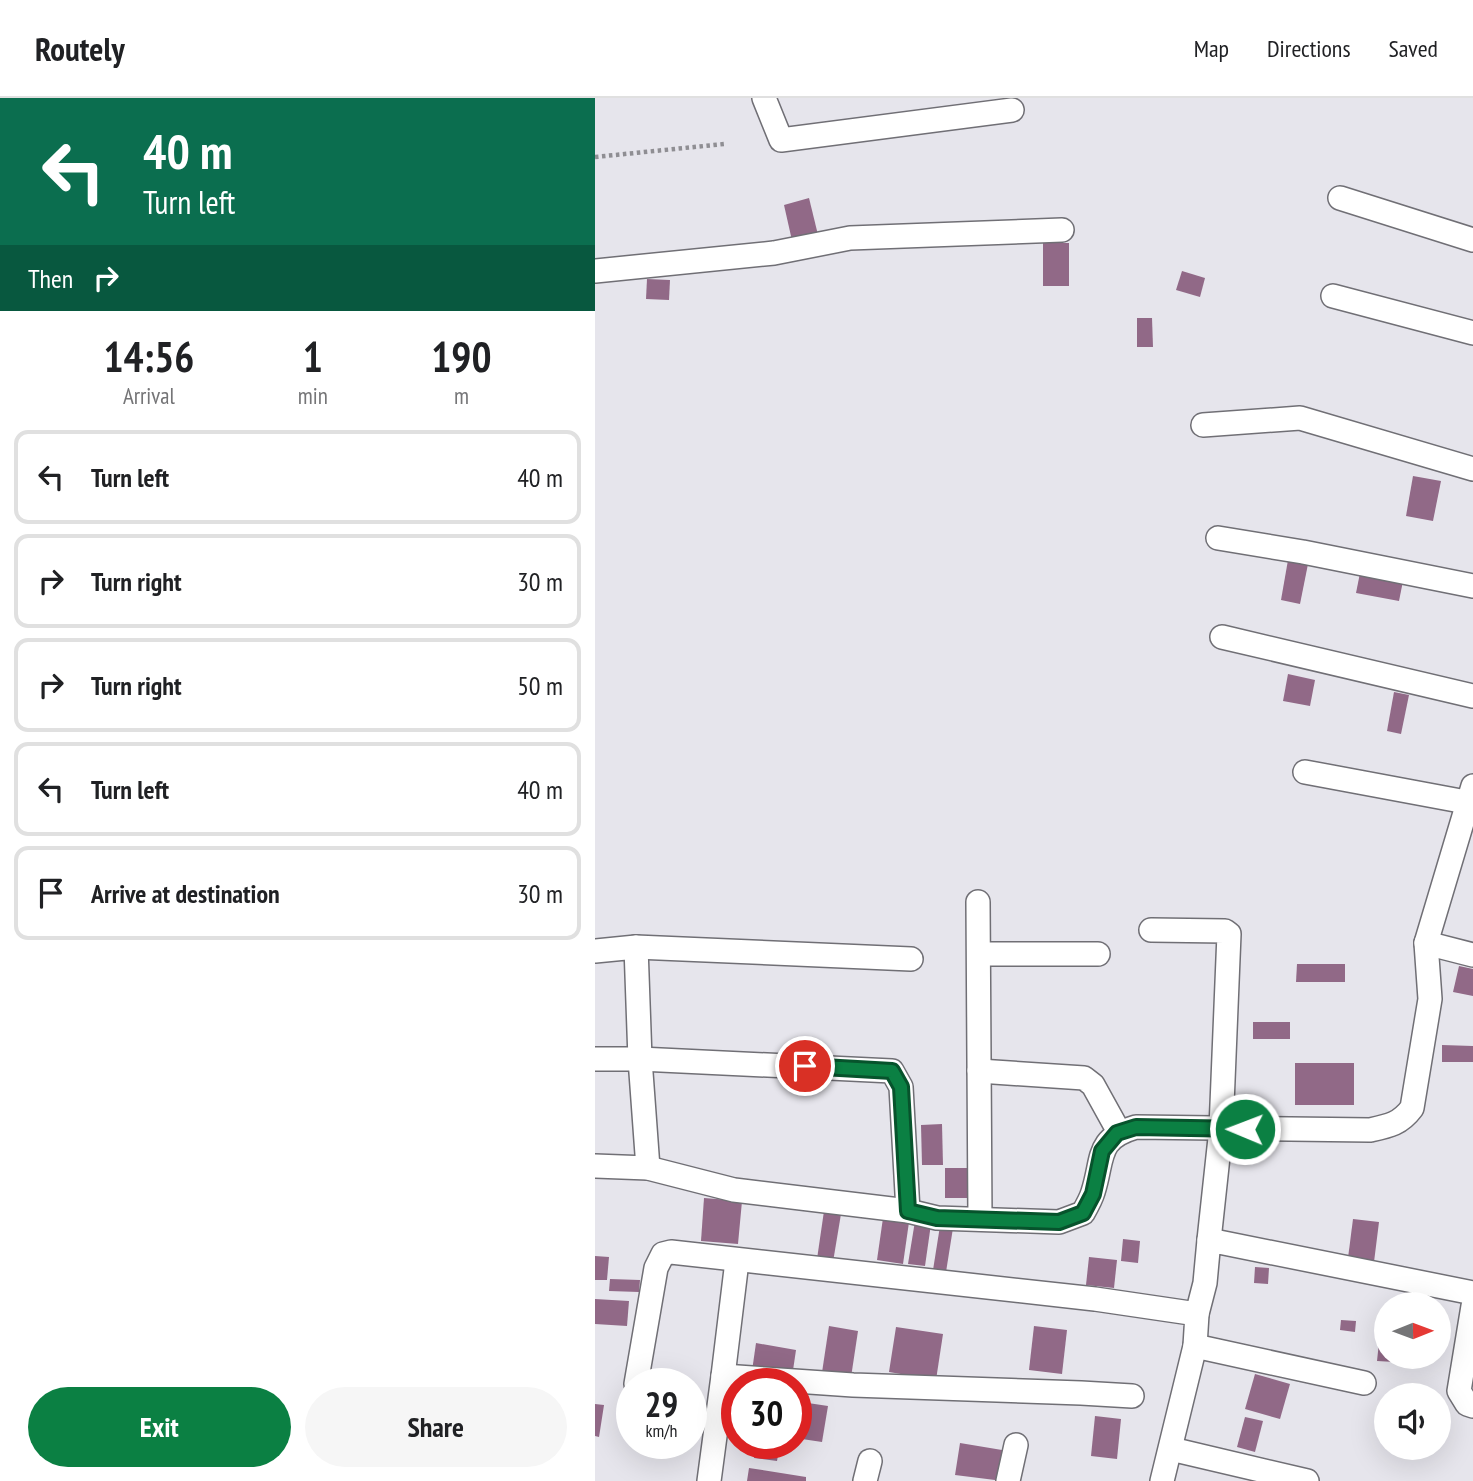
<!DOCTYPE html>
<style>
:root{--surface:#fff;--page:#f6f6f6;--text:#202124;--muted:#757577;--line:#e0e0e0;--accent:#0b8043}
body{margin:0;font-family:"PT Sans Narrow",sans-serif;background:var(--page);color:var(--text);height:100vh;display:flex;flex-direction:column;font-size:26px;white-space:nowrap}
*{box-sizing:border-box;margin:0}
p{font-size:23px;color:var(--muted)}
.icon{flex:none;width:38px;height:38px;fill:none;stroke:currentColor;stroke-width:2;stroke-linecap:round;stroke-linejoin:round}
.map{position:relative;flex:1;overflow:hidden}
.drawer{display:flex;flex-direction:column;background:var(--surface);width:595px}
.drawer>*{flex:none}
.banner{background:#0b6e4f;color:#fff;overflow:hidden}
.needle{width:46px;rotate:89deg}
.buttons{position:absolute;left:779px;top:1194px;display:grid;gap:14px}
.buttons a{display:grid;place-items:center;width:77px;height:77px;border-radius:50%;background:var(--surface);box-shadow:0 7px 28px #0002;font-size:35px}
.speed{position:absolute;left:21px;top:1270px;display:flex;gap:14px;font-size:35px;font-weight:700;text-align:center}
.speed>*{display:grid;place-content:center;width:91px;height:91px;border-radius:50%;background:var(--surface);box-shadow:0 7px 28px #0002;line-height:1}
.speed small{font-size:18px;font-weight:400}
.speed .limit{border:10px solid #d22;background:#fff;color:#111}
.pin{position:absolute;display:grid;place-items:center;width:60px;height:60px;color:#fff;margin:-30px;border:4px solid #fff;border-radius:50%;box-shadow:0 2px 7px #0007}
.me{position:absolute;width:77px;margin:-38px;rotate:271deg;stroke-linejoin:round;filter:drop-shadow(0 0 5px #0008)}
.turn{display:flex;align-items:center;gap:24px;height:147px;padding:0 28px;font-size:32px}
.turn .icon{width:91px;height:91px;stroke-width:2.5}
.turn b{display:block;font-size:49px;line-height:60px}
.then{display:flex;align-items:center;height:66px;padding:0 28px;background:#0003;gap:14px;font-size:26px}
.eta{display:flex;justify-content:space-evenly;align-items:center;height:119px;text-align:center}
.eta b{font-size:42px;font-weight:700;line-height:49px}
.button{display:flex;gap:14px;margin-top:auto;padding:14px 28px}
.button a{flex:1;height:80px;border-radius:42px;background:var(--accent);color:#fff;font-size:28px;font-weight:700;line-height:80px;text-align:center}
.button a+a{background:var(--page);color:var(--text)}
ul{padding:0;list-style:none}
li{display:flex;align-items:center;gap:21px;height:94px;margin:0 14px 10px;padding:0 14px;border:4px solid var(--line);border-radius:14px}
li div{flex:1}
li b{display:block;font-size:26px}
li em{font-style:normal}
header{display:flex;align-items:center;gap:42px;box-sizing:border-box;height:98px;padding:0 35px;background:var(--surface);border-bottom:2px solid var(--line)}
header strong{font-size:33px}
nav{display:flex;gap:38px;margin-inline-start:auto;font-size:24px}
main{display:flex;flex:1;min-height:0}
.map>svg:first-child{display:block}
</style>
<header>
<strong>Routely</strong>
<nav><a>Map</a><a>Directions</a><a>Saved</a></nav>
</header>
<main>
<section class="drawer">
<div class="banner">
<div class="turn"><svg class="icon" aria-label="left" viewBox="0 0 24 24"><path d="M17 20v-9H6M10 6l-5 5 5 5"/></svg><div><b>40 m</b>Turn left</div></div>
<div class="then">Then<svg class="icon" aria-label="right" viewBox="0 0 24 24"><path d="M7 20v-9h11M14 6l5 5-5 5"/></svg></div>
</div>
<div class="eta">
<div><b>14:56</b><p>Arrival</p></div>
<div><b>1</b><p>min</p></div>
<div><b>190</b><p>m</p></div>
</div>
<ul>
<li><svg class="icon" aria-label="left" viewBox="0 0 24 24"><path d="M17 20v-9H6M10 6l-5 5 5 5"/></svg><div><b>Turn left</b></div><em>40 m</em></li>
<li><svg class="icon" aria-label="right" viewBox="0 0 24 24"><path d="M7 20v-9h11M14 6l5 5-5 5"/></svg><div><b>Turn right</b></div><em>30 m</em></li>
<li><svg class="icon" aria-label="right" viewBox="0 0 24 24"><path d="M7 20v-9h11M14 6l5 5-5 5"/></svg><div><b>Turn right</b></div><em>50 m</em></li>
<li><svg class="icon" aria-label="left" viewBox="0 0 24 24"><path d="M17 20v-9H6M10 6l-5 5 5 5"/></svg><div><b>Turn left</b></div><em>40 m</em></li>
<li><svg class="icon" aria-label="arrive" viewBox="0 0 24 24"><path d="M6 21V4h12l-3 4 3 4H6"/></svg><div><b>Arrive at destination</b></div><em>30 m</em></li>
</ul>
<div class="button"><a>Exit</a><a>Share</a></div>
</section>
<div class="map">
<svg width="878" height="1383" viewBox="0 0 878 1383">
<rect width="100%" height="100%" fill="#e6e5ec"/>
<g fill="#916987">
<path d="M214,100L224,141L198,147L189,107Z"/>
<rect x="448" y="145" width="26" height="43"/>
<path d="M587,173L610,180L605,199L581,192Z"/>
<path d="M52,181L75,182L74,202L51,201Z"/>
<path d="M542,220H557L558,249H542Z"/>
<path d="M818,378L846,383L838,423L811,418Z"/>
<path d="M693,462L713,466L705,506L686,502Z"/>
<path d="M765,475L808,483L804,503L761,495Z"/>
<path d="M693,576L720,582L715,608L688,603Z"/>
<path d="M799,594L814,597L806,636L792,633Z"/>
<path d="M702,866H750V884H701Z"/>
<path d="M864,868L878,871V898L858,894Z"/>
<rect x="658" y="924" width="37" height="17"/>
<path d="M847,947L878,948V964H847Z"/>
<rect x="700" y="965" width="59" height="42"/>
<path d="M347,1026L348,1067H327L326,1027Z"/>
<path d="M350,1070H382L383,1100H350Z"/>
<path d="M109,1100L147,1103L143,1146L106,1143Z"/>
<path d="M229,1113L246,1116L238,1164L222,1161Z"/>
<path d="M288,1120L314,1124L308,1166L282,1162Z"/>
<path d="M758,1121L784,1124L779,1164L753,1160Z"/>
<path d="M320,1123L336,1126L330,1168L313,1166Z"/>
<path d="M345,1128L358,1130L351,1174L338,1172Z"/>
<path d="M528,1141L545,1143L543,1165L526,1163Z"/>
<path d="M0,1158L14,1159L12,1182H0Z"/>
<path d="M494,1159L522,1162L519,1190L491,1187Z"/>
<path d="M660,1169L674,1170L673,1186L659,1185Z"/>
<path d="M15,1181L45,1182L44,1194L14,1193Z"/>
<path d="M0,1201L34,1203L32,1228L0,1226Z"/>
<path d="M746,1222L761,1223L760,1234L745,1232Z"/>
<path d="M234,1228L263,1233L255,1286L226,1281Z"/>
<path d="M439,1228L472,1232L467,1276L434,1272Z"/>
<path d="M301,1229L348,1236L341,1282L294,1274Z"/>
<path d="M785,1235H791V1258H817V1265L782,1263Z"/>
<path d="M161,1245L201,1252L197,1279L157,1273Z"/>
<path d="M660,1276L695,1286L685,1321L650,1311Z"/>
<path d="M213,1305L233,1308L227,1344L207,1341Z"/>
<path d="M0,1306L9,1307L4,1339L0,1338Z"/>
<path d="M500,1318L526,1321L522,1361L496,1358Z"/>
<path d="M650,1319L668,1323L660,1354L642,1349Z"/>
<path d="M365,1345L413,1353L408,1383L360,1377Z"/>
<path d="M161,1346H185L182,1363L159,1360Z"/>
<path d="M154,1370L211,1379V1383H152Z"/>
</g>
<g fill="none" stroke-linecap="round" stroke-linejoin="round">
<g stroke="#706f75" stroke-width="26">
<g id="minor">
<path d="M169,0L186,42L417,12"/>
<path d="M745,100L878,142"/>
<path d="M0,173L179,155L255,140L467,132"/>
<path d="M738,198L878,235"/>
<path d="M608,327L705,320L878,371"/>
<path d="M623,440L708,454L878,488"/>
<path d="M627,539L878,598"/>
<path d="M710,674L871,704"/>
<path d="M383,804L385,1121"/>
<path d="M556,832L630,833L634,836L626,1031L614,1142"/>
<path d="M831,845L878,857"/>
<path d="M41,849L316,861"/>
<path d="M0,853L41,849L45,961L53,1070"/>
<path d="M384,856H503"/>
<path d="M0,961H45L297,973L306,989L313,1113"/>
<path d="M384,973L489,980L498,987L524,1034"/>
<path d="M0,1068L53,1070L139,1092L313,1113L342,1120L464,1124L488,1115C492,1108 496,1101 498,1094C509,1060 500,1041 541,1029L775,1032C794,1028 805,1026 817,1010L835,901L831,845L878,688"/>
<path d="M878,1208L864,1293L872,1306L878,1308"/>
<path d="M602,1216L610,1185L614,1142L878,1195"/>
<path d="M600,1248L769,1285"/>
<path d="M128,1278L142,1163"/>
<path d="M41,1286L61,1170L68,1156L76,1154L500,1201L602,1216L600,1248L567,1383"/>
<path d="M36,1312L37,1310"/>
<path d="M576,1351L712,1383"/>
<path d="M114,1383L128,1278L258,1287L486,1295L537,1298"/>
<path d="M270,1383L275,1363"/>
<path d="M413,1383L421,1347"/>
</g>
</g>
<path stroke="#8f8e93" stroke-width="4.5" stroke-dasharray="3.5 3.5" stroke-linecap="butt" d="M0,59L129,46"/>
<use href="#minor" stroke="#fff" stroke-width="23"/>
</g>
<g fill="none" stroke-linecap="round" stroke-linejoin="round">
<g stroke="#07532c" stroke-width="18">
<path id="route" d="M210,968L297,973L306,989L313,1113L342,1120L464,1124L488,1115L498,1096L507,1053L522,1035L541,1029L650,1031"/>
</g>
<use href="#route" stroke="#0b8043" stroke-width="12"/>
</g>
</svg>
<div class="buttons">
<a><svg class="needle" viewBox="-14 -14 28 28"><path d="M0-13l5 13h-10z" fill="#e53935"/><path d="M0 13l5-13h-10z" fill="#757577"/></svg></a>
<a><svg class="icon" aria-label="sound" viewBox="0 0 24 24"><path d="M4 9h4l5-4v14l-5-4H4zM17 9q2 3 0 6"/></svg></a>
</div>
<div class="speed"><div>29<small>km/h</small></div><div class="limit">30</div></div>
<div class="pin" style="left:210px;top:968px;background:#d93025"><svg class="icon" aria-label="arrive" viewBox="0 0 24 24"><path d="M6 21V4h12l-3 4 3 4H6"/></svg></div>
<svg class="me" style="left:650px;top:1031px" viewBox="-20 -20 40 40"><circle r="17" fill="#0b8043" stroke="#fff" stroke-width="3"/><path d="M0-11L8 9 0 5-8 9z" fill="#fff"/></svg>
</div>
</main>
